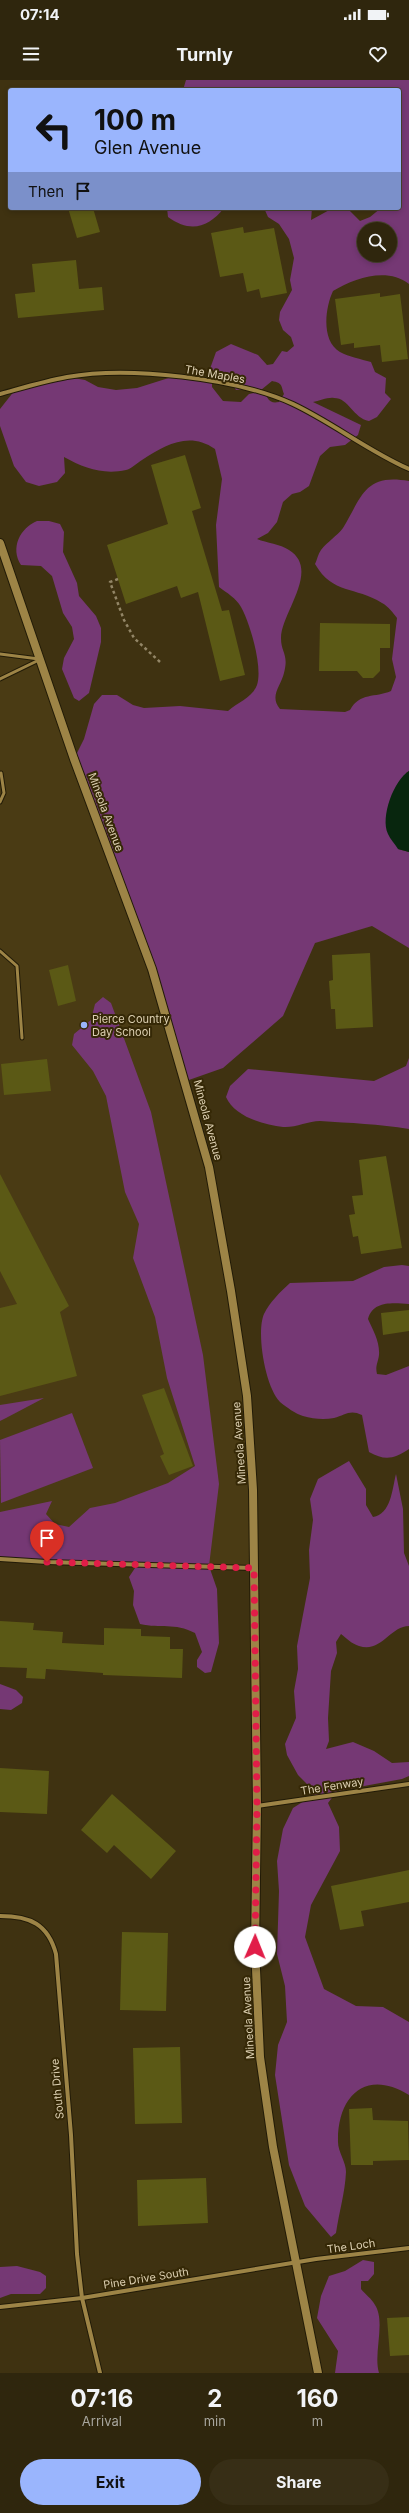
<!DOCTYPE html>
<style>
:root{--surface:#2f260d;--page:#372e16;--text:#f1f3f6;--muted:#a7a59d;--line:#4a432e;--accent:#9ab5fd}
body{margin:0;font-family:Inter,sans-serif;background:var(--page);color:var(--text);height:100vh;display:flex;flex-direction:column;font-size:15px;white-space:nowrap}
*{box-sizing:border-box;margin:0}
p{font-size:13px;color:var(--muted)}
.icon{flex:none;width:22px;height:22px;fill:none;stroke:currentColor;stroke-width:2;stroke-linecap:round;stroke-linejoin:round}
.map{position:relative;height:2293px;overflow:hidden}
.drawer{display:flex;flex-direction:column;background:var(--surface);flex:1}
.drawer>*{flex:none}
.top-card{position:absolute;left:8px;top:8px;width:393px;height:122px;border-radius:4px;box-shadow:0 2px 6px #0003,0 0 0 1px var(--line);background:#9ab5fd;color:#111;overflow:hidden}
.tools{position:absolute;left:357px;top:142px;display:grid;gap:8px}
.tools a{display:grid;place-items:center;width:40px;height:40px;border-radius:50%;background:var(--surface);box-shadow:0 2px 6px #0003,0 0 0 1px var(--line);font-size:20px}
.pin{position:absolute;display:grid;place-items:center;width:34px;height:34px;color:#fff;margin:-41px -17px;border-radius:50% 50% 50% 0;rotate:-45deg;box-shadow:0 0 4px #0007}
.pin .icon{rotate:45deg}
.me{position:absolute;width:44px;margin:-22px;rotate:1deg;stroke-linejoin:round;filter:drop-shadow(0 0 3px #0008)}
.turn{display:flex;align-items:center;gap:14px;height:84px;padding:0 20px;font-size:18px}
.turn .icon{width:52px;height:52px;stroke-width:2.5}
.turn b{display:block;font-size:28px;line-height:34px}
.then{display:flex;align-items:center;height:38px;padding:0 20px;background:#0003;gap:8px;font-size:15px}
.eta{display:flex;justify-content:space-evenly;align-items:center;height:68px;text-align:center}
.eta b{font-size:24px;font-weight:700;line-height:28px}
.primary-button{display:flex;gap:8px;margin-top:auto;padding:8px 20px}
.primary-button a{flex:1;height:46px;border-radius:24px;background:var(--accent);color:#111;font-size:16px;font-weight:700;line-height:46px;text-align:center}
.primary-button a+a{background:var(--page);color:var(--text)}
.status{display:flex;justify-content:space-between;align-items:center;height:28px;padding:0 20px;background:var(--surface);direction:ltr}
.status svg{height:11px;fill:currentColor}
header{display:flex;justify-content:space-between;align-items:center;height:52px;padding:0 20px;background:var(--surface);font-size:18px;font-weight:700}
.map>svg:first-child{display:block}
</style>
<div class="status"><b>07:14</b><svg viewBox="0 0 49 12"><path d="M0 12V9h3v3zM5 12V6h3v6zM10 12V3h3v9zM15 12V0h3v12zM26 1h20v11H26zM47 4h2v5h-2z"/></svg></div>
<header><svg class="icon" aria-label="menu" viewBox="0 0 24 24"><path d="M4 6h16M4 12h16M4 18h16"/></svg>Turnly<svg class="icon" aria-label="heart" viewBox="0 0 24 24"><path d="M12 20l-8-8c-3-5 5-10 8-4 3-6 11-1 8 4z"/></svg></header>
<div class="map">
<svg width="409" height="2293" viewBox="0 0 409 2293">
<rect width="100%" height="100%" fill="#3f3211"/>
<path fill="#4a3b14" d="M0,463L152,889L209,1087L247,1316L254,1488L0,1479Z"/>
<g fill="#753874" fill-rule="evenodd">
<path d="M186,0H409V204C387,187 355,198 333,211C325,228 321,261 340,272C349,277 361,279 371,282L375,292L386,298L385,313L391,319L377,337L369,341C353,338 349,318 334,318C328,317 319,321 313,322L361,345L358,355L345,365L330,367L320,376L309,406L300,412L292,414L283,422L277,442L268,453L257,459C267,463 280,464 289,470C321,490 281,533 281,558C281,573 289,574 284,593C281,606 269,616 280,629L345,632L350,630C360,612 375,618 391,611L396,597L392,579L397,538C393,533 388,526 382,523C355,506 333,515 315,484C317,480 318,474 321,470C327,462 337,456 343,448C362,417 364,393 409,401V691L406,693L398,769L409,772V868L372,846L315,863L283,936L223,988L186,1001L152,889L74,679L84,659L94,624L102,615H117L133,625L144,628L180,626L228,631C238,622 252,618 257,605C263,587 250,543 241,527C236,518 227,513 219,507L216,445L222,399L215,369C189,351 165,365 142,380C137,383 131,389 126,390C103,395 84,388 64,377L65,393L57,402L39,406L26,402L14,386L0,346V329L15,310L67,297L85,300L98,307L116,310L137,308L175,296L206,300L216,272L231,264L258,275L267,285L273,284L282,271L287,272L294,266L291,257L283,250L279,240L280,232L292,210L290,200L294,178L289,159L279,144L268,137L264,128H312L311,140L333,128H347L360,141L370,137L381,128H399V10C383,10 375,5 359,10H183ZM364,149H390V175H364ZM221,295L228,297L236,310L254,308L261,310L272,301C283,303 281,306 284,314L279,322C269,324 268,319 264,311L249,314L241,322L223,321L212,307V300Z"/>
<path d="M167,128H224C208,148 190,153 168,137Z"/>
<path d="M37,441H49L60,444L64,452L63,472L77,503L79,516L96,536L101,548V562L89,613L79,621L74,618L62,589L64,578L74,559L72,547L63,533L52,496L41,486L21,485C10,468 20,448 37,441Z"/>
<path d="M103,917L111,923L151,1032L203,1275L219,1404L209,1486L217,1509L219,1563L211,1592L205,1593L197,1587V1580L202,1572L195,1553C174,1542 161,1549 140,1544L133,1525L134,1511L129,1497L137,1485L0,1479V1432L52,1421L46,1434L55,1444L69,1447L90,1428L115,1423L168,1403L195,1386L167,1298L155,1237L133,1178L139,1144L125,1112L106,1016L93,991L72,965L74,954L91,940L95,924Z"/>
<path d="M409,978V1049C379,1044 350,1043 320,1041C308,1041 295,1048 283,1047C263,1045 234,1036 226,1017L230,1006L248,989L374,1001L406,986Z"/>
<path d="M402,1185L409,1186V1224C394,1223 373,1220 368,1239C373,1250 380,1262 379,1275C378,1283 375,1286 377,1294L386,1295L409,1286V1369C394,1379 385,1381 369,1372L362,1335C350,1329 345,1335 334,1338C324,1340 313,1339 303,1336C296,1334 286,1327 280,1322C265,1307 256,1252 264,1234C270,1222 280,1212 290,1203L353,1201L384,1187Z"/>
<path d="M44,1318L6,1338L0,1341V1325Z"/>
<path d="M72,1333L93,1388L1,1423L0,1360Z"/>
<path d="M349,1381L366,1409V1425L373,1437C391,1434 392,1410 396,1394L403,1429L404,1473L409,1486V1546C390,1546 382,1573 359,1566C352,1564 346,1558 341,1554L336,1562L337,1573L331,1591L328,1638L329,1661L326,1669L353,1662L374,1671L392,1683L409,1682V1696L402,1699L337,1711L328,1723L339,1747L340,1771L311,1825L305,1857L324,1909L356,1926L383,1927L409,1942V2015C366,1988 337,2016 338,2062C338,2072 346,2082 346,2092C345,2113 339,2132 336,2153L331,2157L305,2126L289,2085L275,1995L278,1965L287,1942L285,1906L277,1874L279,1811L277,1781L283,1749L293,1728L312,1716L307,1704L298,1695L287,1675L285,1664L296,1638L294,1611L298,1589L297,1566L310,1498L309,1470L313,1440L310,1419L318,1399Z"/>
<path d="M0,1604L16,1610L23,1617L22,1623L11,1630L0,1629Z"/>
<path d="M363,2180L374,2182V2194L368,2201H361V2209C365,2214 372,2219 375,2225C386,2242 373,2273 379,2293H335L338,2271L317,2238L321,2216L329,2196L345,2191Z"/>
<path d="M17,2186L40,2192L46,2196V2208L40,2214H11L0,2218V2187Z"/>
</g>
<path fill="#08260e" d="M409,691V772L398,769C395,764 390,759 388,754C380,737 394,700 409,691Z"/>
<g fill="#5b5915">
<path d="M68,128H93L100,152L77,158Z"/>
<path d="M243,147L244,153L274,148L287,213L261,218L259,209L247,212L243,193L220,197L211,153Z"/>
<path d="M76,180L79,209L102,207L104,230L18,238L15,214L35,212L32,184Z"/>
<path d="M380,213V217L400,214L408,279L382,282L380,265L354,268V263L341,265L335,219Z"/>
<path d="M185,375L201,428L192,431L222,531L229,530L245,595L220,601L198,512L181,518L177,506L126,524L107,465L168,444L151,385Z"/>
<path d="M320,543L390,544V568H380V591L373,598H363L357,591H319Z"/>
<path d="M370,873L373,947L336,949L335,929H331L329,901L333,900L332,875Z"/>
<path d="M68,885L76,921L58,926L49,890Z"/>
<path d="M47,979L51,1011L4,1015L1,984Z"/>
<path d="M386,1076L402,1168L361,1174L358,1156L353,1157L349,1135L355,1134L352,1116L363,1115L359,1080Z"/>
<path d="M0,1094L69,1226L60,1232L77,1296L0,1316V1228L17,1224L0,1191Z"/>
<path d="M409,1230V1251L383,1255L381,1233Z"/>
<path d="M164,1308L193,1386L169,1395L160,1376L164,1374L142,1315Z"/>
<path d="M0,1541L34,1543L33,1550L63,1552L62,1563L104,1565V1548L141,1549V1556L170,1557V1569H183L182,1598L103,1595V1593L46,1589L45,1599L26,1598L27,1588L0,1587Z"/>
<path d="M0,1688L49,1691L47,1734L0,1732Z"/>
<path d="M112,1714L176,1771L151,1799L114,1765L107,1773L81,1750Z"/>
<path d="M409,1790V1822L361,1831L364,1846L340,1850L331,1806Z"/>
<path d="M122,1852L168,1853L166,1931L120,1930Z"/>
<path d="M180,1967L182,2043L135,2044L133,1968Z"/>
<path d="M372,2028L373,2040L408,2041L409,2080L373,2081V2085H351L349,2029Z"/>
<path d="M206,2098L208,2143L138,2146L137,2100Z"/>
<path d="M409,2237V2275L390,2276L387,2238Z"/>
</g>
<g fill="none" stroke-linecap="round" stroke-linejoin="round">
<g stroke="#221b07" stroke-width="5">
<g id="service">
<path d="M0,574L39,579"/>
<path d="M0,599L39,580"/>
<path d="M0,722L4,713L1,693"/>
<path d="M0,871L17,886L22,958"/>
</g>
</g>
<g stroke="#221b07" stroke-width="6">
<g id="minor">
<path d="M0,314C22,308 45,301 67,297C128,286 237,298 293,324C333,343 368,371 409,389"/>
<path d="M0,1479L47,1482L254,1488"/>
<path d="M257,1726L409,1704"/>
<path d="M0,1836C30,1836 48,1844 56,1874L71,2055L77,2174L82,2218L100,2293"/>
<path d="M0,2227L82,2218L316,2179L409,2168"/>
</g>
</g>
<g stroke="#221b07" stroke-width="10">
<path id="secondary" d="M0,463L74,679L152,889L209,1087L231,1211L247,1316L253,1410L257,1726L255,1867L260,1977L273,2067L318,2293"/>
</g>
<path stroke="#938667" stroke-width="2.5" stroke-dasharray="3 3" stroke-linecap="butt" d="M118,499L110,502L124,540L134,558L160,582"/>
<use href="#service" stroke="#9d8446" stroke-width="3"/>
<use href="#minor" stroke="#9d8446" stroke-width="4"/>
<use href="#secondary" stroke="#9d8446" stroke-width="8"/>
</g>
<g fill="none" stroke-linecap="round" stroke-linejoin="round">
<path stroke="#e11d48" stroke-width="7" stroke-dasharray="0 12.6" d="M47,1482L254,1488L257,1726L255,1867"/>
</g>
<circle fill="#9ab5fd" stroke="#352806" stroke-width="1.5" cx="84" cy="945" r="4"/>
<g text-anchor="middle" stroke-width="4" stroke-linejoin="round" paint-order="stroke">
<g font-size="11" fill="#ddd0b2" stroke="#352806">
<text transform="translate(215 294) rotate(10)" y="4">The Maples</text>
<text transform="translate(106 732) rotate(70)" y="4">Mineola Avenue</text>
<text transform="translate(208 1040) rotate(75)" y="4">Mineola Avenue</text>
<text transform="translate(239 1363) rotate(-94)" y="4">Mineola Avenue</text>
<text transform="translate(332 1706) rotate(-9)" y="4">The Fenway</text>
<text transform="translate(248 1938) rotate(-93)" y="4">Mineola Avenue</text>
<text transform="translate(57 2009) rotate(-95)" y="4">South Drive</text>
<text transform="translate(351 2166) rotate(-8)" y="4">The Loch</text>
<text transform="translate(146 2198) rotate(-9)" y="4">Pine Drive South</text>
</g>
<g font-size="11" fill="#ddd0b2" stroke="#352806" text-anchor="start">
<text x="92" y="943">Pierce Country<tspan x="92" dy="13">Day School</tspan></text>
</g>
</g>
</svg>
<div class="tools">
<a><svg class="icon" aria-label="search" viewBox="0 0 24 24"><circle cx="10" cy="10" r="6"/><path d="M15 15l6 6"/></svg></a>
</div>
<div class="pin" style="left:47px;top:1482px;background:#d93025"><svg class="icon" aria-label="arrive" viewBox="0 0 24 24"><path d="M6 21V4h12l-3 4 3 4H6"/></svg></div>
<svg class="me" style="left:255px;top:1867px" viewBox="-20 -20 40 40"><circle r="19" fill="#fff"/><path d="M0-13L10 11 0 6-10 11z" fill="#e11d48"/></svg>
<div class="top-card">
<div class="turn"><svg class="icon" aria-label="left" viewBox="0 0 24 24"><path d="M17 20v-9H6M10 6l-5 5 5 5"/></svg><div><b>100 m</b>Glen Avenue</div></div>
<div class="then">Then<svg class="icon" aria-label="arrive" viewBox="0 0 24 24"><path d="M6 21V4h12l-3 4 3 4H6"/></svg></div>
</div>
</div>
<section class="drawer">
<div class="eta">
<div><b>07:16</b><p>Arrival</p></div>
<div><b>2</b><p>min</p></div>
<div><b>160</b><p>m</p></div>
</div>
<div class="primary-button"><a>Exit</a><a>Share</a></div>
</section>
